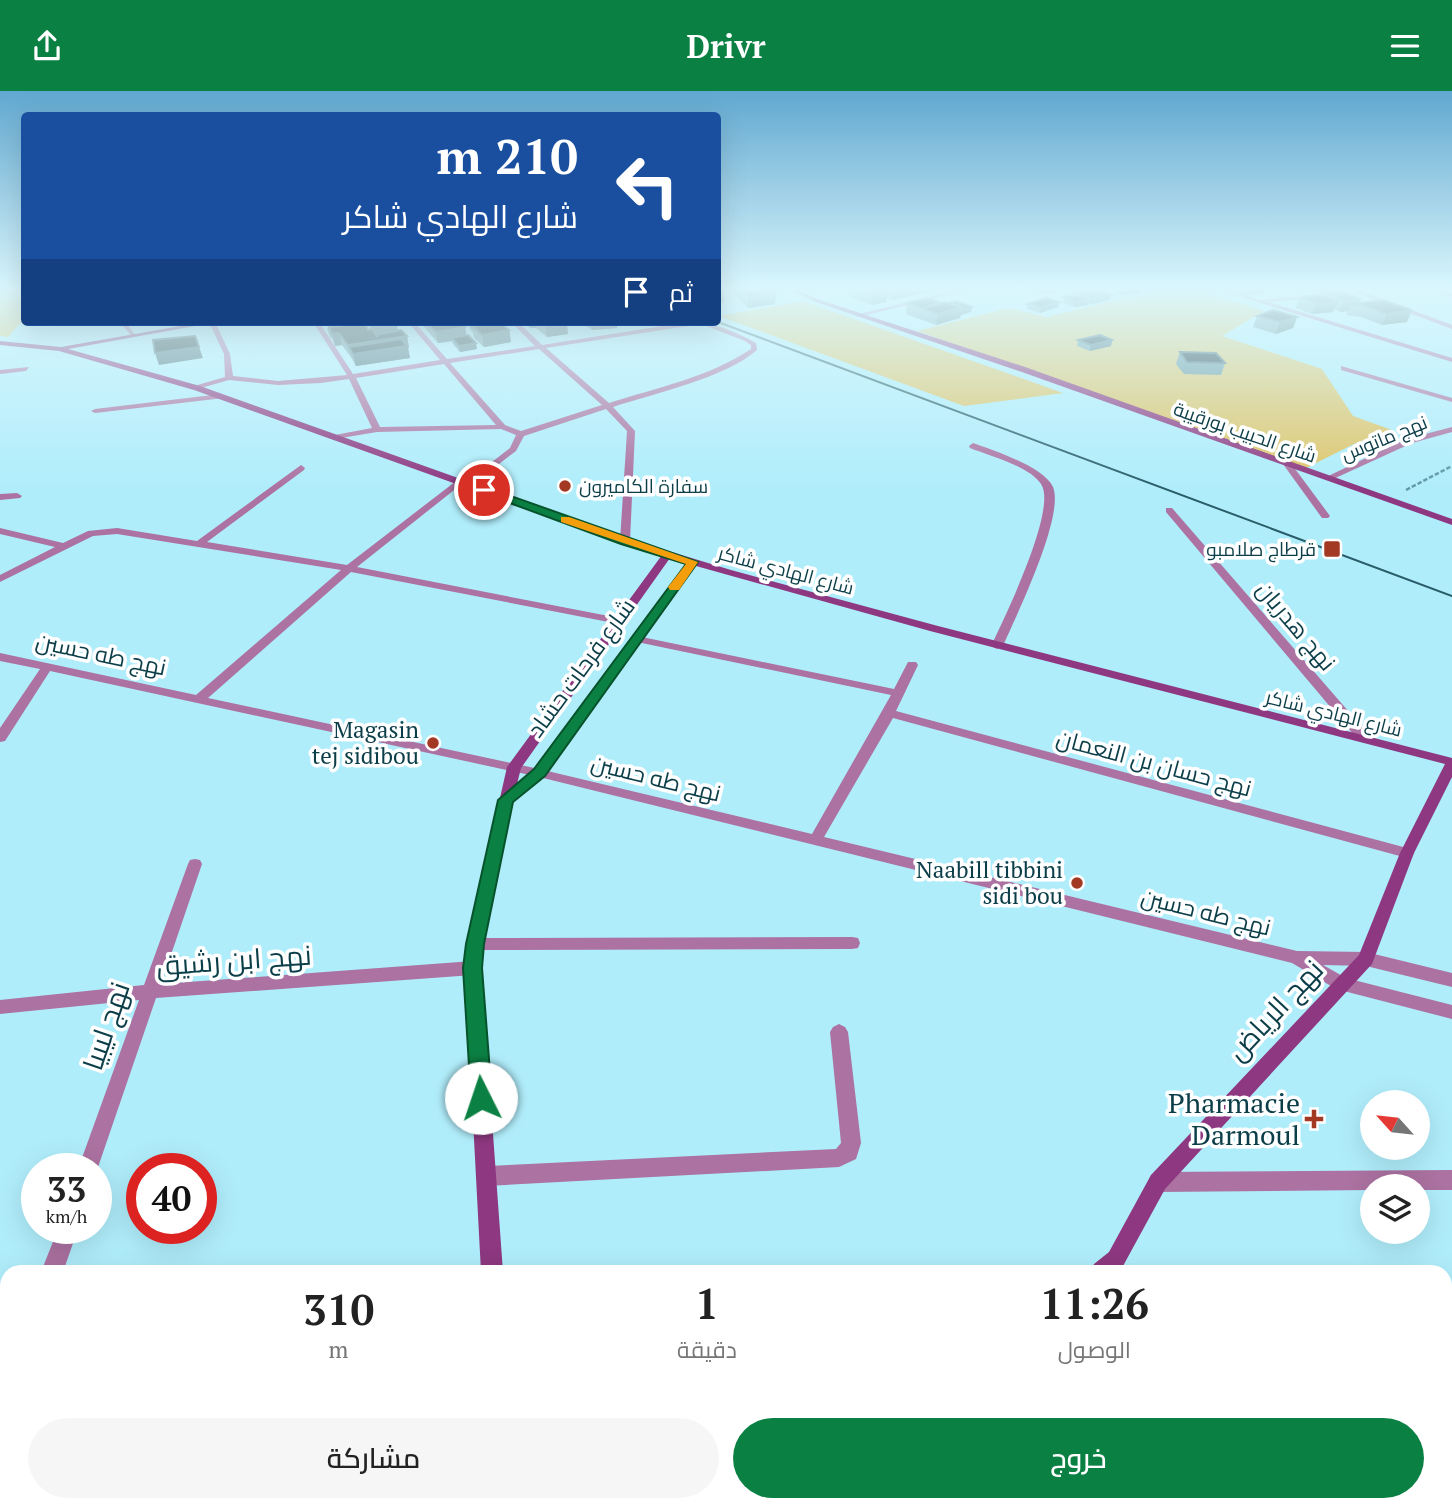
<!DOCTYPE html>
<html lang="ar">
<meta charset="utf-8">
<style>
:root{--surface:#fff;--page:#f6f6f6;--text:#222;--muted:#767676;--accent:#0b8043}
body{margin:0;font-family:"PT Serif",Cairo,serif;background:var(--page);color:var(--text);direction:rtl;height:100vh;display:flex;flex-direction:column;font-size:26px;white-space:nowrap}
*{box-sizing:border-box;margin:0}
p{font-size:23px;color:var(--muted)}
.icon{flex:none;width:38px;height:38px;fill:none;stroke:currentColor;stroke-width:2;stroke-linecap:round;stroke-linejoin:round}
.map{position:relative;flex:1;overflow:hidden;direction:ltr}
.sheet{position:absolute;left:0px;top:1174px;width:1452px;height:247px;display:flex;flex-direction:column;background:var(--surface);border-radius:21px 21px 0 0;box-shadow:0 7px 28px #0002;direction:rtl}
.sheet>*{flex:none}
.top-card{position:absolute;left:21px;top:21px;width:700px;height:214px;border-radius:7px;box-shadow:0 7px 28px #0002;direction:rtl;background:#1a4fa0;color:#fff;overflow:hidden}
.needle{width:46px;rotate:297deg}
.tools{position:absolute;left:1360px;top:999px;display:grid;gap:14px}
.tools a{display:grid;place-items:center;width:70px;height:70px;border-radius:50%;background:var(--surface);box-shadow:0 7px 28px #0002;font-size:35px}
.speed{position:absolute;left:21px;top:1062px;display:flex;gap:14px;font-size:35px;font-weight:700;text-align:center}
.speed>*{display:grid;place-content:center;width:91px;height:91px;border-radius:50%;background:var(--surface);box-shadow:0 7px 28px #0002;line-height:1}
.speed small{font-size:18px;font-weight:400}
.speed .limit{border:10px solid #d22;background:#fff;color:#111}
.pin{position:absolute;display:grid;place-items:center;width:60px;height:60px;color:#fff;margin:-30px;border:4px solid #fff;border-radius:50%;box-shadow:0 2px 7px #0007}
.me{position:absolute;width:77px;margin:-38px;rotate:356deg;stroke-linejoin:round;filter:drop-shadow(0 0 5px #0008)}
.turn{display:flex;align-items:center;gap:24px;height:147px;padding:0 28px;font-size:32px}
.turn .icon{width:91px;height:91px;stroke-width:2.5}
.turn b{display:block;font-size:49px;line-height:60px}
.then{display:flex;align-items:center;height:66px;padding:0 28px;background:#0003;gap:14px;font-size:26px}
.eta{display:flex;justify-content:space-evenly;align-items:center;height:119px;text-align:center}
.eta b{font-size:42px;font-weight:600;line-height:49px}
.primary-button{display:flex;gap:14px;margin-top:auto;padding:14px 28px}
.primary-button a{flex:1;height:80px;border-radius:42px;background:var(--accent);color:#fff;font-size:28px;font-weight:600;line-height:80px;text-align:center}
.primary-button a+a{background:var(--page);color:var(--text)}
header{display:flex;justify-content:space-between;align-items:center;height:91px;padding:0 28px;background:var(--accent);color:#fff;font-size:32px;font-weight:600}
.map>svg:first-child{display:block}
</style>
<header><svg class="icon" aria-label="menu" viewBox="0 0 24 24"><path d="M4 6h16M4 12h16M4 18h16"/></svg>Drivr<svg class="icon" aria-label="share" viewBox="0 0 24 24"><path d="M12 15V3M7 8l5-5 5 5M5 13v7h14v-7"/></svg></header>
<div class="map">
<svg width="1452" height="1420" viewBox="0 0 1452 1420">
<rect width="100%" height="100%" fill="#b0edfb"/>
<g fill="#dfc569">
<path d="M0,197H24V228L8,246L0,245Z"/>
<path d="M1191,197L1264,220L1222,245L1322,278L1353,325L1392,339L1356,352L1304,378L917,240L1009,217L1047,226L1124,207Z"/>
<path d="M803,210L1063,302L964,315L719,225Z"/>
</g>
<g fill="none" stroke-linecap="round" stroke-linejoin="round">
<path stroke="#6199a5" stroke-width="2.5" stroke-dasharray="4.5 2" stroke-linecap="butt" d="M1406,399L1452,375"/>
<path fill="#ac72a1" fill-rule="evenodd" d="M134,231H144L125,235L123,234Z"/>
<g fill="#ac72a1" fill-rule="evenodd">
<path d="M718,197H751L718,200Z"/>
<path d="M967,197H979L858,226L855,224Z"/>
<path d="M1212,197H1223L1259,209L1320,204L1318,207L1268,211L1452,267V271Z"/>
<path d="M1343,197H1353L1452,234V238Z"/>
<path d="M1442,197H1450L1446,200L1452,202V206L1439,202Z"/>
<path d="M119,231H126L135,244H131Z"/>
<path d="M209,231H215L230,263L233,285L278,290L347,284L313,231H319L353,283L440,269L408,231H414L447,268L535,255L511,231H518L542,254L688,231C712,231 735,240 756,252L757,259C725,287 655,302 613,316L635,340L630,450L625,453L620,450L627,340L606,318L524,345L516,360L482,386L478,383L479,381L510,357L516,344L501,338L377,341L335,348V344L372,337L349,288L321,292L278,294L229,289L194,299V295L225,286L224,263ZM701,233L745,250L751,254V258C709,286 656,297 609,312L546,257ZM539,258L602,314L521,340L505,334L450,272ZM444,273L496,334L380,336L356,287Z"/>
<path d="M1341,275L1452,307V311L1341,279Z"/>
<path d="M29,276L26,280L0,283V279Z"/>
<path d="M221,303L225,305L224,307L95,322L91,320L95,318Z"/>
<path d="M1452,336V341L1412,352L1331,389L1324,387L1406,348Z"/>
<path d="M973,352C993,359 1044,376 1053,396C1065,425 1016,525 1003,555L997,558L991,555C1004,528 1058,417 1041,393C1029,375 990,365 970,357L969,355Z"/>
<path d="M1284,371H1290L1330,425L1328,427H1322L1283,373Z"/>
<path d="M301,374L305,377L304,379L207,451L347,474L460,387L464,390L463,392L357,476L619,527L625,530L619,533L351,481L208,607L539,678L812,743L891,604L637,551L631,548L637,545L894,598L908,571H916L918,574L896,620L1407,757L1412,758L1414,762L1412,766L1407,767L893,627L824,746L1297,860L1366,861L1452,882V896L1366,875L1323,874L1346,887L1452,914V928L1336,898L1292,872L539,686L50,580L5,650L0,651V637L40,578L0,570V562L196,604L341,479L117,443L93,445L0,491V484L55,456L0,443V437L63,452L88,440L117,437L197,450Z"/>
<path d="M17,402L22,405L20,407L0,409V403Z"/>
<path d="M1166,417H1172L1369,644L1371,647L1369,650H1359L1166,421Z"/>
<path d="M195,768L200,769L202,773L161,893L473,870L479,872L481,877L479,882L473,884L156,907L96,1082V1078H78L139,909L0,923V909L144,894L188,773L190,769Z"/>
<path d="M852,846L858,847L860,852L858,857L852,858L475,859L469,858L467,853L469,848L475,847Z"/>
<path d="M839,933L845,936L848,941L861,1052L856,1068L839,1076L487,1095L480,1092L477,1085L480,1078L487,1075L836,1058L841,1052L830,941L833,936Z"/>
<path d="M1452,1079V1099H1418V1096H1372V1099L1158,1101L1151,1098L1148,1091L1151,1084L1158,1081Z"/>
<path d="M58,1138H78L63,1181H41Z"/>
<path d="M7,1300V1341L0,1344V1303Z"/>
<path d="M1452,1404V1420H1407L1410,1414H1446V1405Z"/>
<path d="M1205,1414H1231L1233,1420H1207Z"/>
</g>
<g fill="#8d3880" fill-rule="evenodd">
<path d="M786,197H795L817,208L1025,276L1452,428V434L1019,280L813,210Z"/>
<path d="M203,231H217L68,258L200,295L629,448L731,479L938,535L1452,667V686L1414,762L1372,873L1165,1098L1123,1175L1117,1181H1091L1094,1173L1109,1161L1151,1084L1359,864L1400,762L1445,673L930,540L696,475L544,685L513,710L483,853L481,877L503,1181H481L465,877L467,853L507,676L662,464L621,452L194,299L59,260L0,254V250L61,256ZM670,467L687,472L534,679L517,693L521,677Z"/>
<rect x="491" y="1414" width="26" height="6"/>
<path d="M834,1414H864L861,1420H831Z"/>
</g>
<path stroke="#295d68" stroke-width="2" d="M718,231L1452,505"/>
</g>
<g fill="#67929b">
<path d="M735,197H768L776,202L775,213L748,217L735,204Z"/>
<path d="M850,197H940V198L893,209L887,207L886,211L872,214L849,206Z"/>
<path d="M1031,197H1056L1055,202L1041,203Z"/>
<path d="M1063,197H1095L1094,198L1110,209L1091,213L1089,212L1088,214L1074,216L1063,212L1064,206L1073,205V203Z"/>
<path d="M1163,197L1162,199L1143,200H1141V202L1119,204L1106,198Z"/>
<path d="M1231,197H1266L1264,202L1247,205L1230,199Z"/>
<path d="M1303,197H1334L1359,212L1407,231L1382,234L1361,226L1346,224L1348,220L1340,221L1334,218L1333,221L1312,223L1296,217L1300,206L1318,204L1320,200L1311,201Z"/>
<path d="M939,211V213L949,212L972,216L971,221L961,224L960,227L936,234L906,223L907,212Z"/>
<path d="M1028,213L1058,216L1040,222L1027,218Z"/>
<path d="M1257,225L1297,226L1293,237L1276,243L1253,236Z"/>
<path d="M330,231H358V233L368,239H370L367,231H396L398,240L407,245L409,257H408L410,267L356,275L351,266L342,254L335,255L332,247H330L327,237L333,236Z"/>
<path d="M420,231H458L465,236L466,245L477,258L460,261L453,253L452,250L438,252Z"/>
<path d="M470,231H495L509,239L511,251L484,256L474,247L473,242L470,238L469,233L472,232Z"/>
<path d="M522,231H565L568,243L547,246L536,237H530Z"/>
<path d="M585,231H618V234H617V237L592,239L585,234Z"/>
<path d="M1078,249H1112L1111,255L1090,260L1077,255Z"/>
<path d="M1180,261L1225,272L1221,284L1184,283L1176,273Z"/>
</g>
<g fill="#4a6d75">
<path d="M899,197H940V198L893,209L894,198Z"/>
<path d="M1056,197L1055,202L1041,203L1042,198Z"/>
<path d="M1077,197H1095L1093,203L1076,201Z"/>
<path d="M1121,197H1142L1141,202L1119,204Z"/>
<path d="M1144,197H1163L1162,199L1143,200Z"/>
<path d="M1250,197H1266L1264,202L1247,205Z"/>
<path d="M1312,197H1334V198L1311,201Z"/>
<path d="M724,200V211L718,212V202Z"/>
<path d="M887,200L886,211L872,214L873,203Z"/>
<path d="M776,202L775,213L748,217V206Z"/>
<path d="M1112,204L1110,209L1091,213L1092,207Z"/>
<path d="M1089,208L1088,214L1074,216L1075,211Z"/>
<path d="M1361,208L1358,214L1351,213L1348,220L1340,221L1344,210Z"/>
<path d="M1338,210L1333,221L1312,223L1316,212Z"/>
<path d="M1059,211L1058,216L1040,222L1041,216Z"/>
<path d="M962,216H972L971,221L961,224L960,227L936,234L938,223Z"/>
<path d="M1412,219L1407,231L1382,234L1387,223Z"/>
<path d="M1297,226L1293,237L1276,243L1280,231Z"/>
<path d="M332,231H358V233L333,237Z"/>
<path d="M388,231H396L398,241L373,242L371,234Z"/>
<path d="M429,231H455L465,236L467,247H452V250L438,252L436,241L429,234Z"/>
<path d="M529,231H535L536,237H530Z"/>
<path d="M591,231H618V234H617V237L592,239Z"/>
<path d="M567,232L568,243L547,246L546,235Z"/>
<path d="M509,239L511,251L484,256L482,244Z"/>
<path d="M339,242L342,254L335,255L332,243Z"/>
<path d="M407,245L409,257H408L410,267L356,275L353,263L348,254Z"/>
<path d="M1112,249L1111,255L1090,260L1091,254Z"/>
<path d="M476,252L477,258L460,261L459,255Z"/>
<path d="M199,256L203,267L159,274L155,262Z"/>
</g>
<g fill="#1e363b" stroke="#4a6d75" stroke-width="2">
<path d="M739,197H768L776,202L748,206Z"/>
<path d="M855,197H880L887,200L873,203Z"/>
<path d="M1099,198L1112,204L1092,207L1074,200Z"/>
<path d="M1334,198L1361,208L1344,210L1319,200Z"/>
<path d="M1321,203L1338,210L1316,212L1300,206Z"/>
<path d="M1078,204L1089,208L1075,211L1064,206Z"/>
<path d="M928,207L939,211L924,217L945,211L962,216L938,223L907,212Z"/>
<path d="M1046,207L1059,211L1041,216L1028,213Z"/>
<path d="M1383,209L1412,219L1387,223L1365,215L1351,213Z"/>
<path d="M955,210L972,216L962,219V216L949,212Z"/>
<path d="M1273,219L1297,226L1280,231L1257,225Z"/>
<path d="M369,231H388L371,234Z"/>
<path d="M449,231H458L465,236L436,241L429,234Z"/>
<path d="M480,231H495L496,232L472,235V236L469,233Z"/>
<path d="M499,231L509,239L482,244L472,235Z"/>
<path d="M541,231H565L567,232L546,235Z"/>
<path d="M365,232L368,239L372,238L377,245L378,243L401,239L407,245L348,254L339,242L332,243L329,236Z"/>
<path d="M396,239L397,240L378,243L377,245L375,242Z"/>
<path d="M468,244L476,252L459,255L452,247Z"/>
<path d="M1100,244L1112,249L1091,254L1078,249Z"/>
<path d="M195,245L199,256L155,262L153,249Z"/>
<path d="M401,248L407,255L353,263L349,256Z"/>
<path d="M1180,261L1216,262L1225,272L1187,271Z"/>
</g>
<linearGradient id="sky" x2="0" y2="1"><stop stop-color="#61a8d0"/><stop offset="0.5" stop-color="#dbf7fd"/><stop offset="1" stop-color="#dbf7fd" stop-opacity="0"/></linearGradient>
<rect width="1452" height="396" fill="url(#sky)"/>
<path fill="#0b8043" stroke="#07532c" stroke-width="2" d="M480,397H488L698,471L545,685L513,711L484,853L482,877L492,1007L489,1014L481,1017L474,1014L471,1007L463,877L466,853L498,709L534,678L686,473L621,453L480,401Z"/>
<path fill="#f59e0b" d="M561,426H569L698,471L679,499H670L668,496L686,473L561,431Z"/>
<g fill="#a33922" stroke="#fff" stroke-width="2.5">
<circle cx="565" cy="395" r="7"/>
<rect x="1323" y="449" width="18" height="18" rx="3.5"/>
<circle cx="433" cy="652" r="7"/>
<circle cx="1077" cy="792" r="7"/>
<path d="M1310.5 1017.5h7v7h7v7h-7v7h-7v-7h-7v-7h7z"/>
</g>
<g text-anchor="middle" stroke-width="7" stroke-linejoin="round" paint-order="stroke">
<g font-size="19" fill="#0b3e48" stroke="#fff">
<text transform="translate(1245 341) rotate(19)" y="7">شارع الحبيب بورقيبة</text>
<text transform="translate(1384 347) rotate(-22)" y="7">نهج ماتوس</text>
<text transform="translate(786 479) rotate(15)" y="7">شارع الهادي شاكر</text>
<text transform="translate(1334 622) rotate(14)" y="7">شارع الهادي شاكر</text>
</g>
<g font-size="19" fill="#0b3e48" stroke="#fff" text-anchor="start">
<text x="579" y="402">سفارة الكاميرون</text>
<text x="1316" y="465" text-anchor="end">قرطاج صلامبو</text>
</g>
<g font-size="23" fill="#0b3e48" stroke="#fff">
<text transform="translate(1296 535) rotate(50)" y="8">نهج هدريان</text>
<text transform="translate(101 563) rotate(12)" y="8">نهج طه حسين</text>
<text transform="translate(581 577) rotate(-54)" y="8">شارع فرحات حشاد</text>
<text transform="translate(1154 672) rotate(15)" y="8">نهج حسان بن النعمان</text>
<text transform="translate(656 687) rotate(14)" y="8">نهج طه حسين</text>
<text transform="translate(1206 821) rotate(14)" y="8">نهج طه حسين</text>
</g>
<g font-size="23" fill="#0b3e48" stroke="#fff" text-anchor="end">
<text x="419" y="647">Magasin<tspan x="419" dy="26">tej sidibou</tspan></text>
<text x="1063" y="787">Naabill tibbini<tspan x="1063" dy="26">sidi bou</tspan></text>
</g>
<g font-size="28" fill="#0b3e48" stroke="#fff">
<text transform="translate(234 869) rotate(-4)" y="10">نهج ابن رشيق</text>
<text transform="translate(1275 919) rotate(-47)" y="10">نهج الرياض</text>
<text transform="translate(106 935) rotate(-71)" y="10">نهج ليبيا</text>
</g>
<g font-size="28" fill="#0b3e48" stroke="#fff" text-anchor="end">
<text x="1300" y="1022">Pharmacie<tspan x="1300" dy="32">Darmoul</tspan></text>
</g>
</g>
</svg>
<div class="tools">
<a><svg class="needle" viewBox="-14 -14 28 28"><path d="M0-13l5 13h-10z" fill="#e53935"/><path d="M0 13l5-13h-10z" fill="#767676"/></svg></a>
<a><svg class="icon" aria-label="layers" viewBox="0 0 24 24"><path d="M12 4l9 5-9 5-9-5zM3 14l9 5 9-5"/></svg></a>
</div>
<div class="speed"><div>33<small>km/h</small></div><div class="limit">40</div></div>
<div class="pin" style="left:484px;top:399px;background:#d93025"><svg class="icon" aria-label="arrive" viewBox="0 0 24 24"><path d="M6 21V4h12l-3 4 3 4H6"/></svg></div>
<svg class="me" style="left:481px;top:1007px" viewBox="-20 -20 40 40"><circle r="19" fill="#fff"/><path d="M0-13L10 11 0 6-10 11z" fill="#0b8043"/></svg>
<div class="top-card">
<div class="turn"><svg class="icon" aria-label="left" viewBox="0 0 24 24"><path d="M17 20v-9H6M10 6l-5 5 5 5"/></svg><div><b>210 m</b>شارع الهادي شاكر</div></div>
<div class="then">ثم<svg class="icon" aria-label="arrive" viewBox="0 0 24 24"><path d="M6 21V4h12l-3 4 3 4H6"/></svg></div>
</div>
<section class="sheet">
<div class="eta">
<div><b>11:26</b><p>الوصول</p></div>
<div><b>1</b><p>دقيقة</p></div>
<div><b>310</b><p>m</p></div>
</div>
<div class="primary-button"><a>خروج</a><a>مشاركة</a></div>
</section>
</div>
